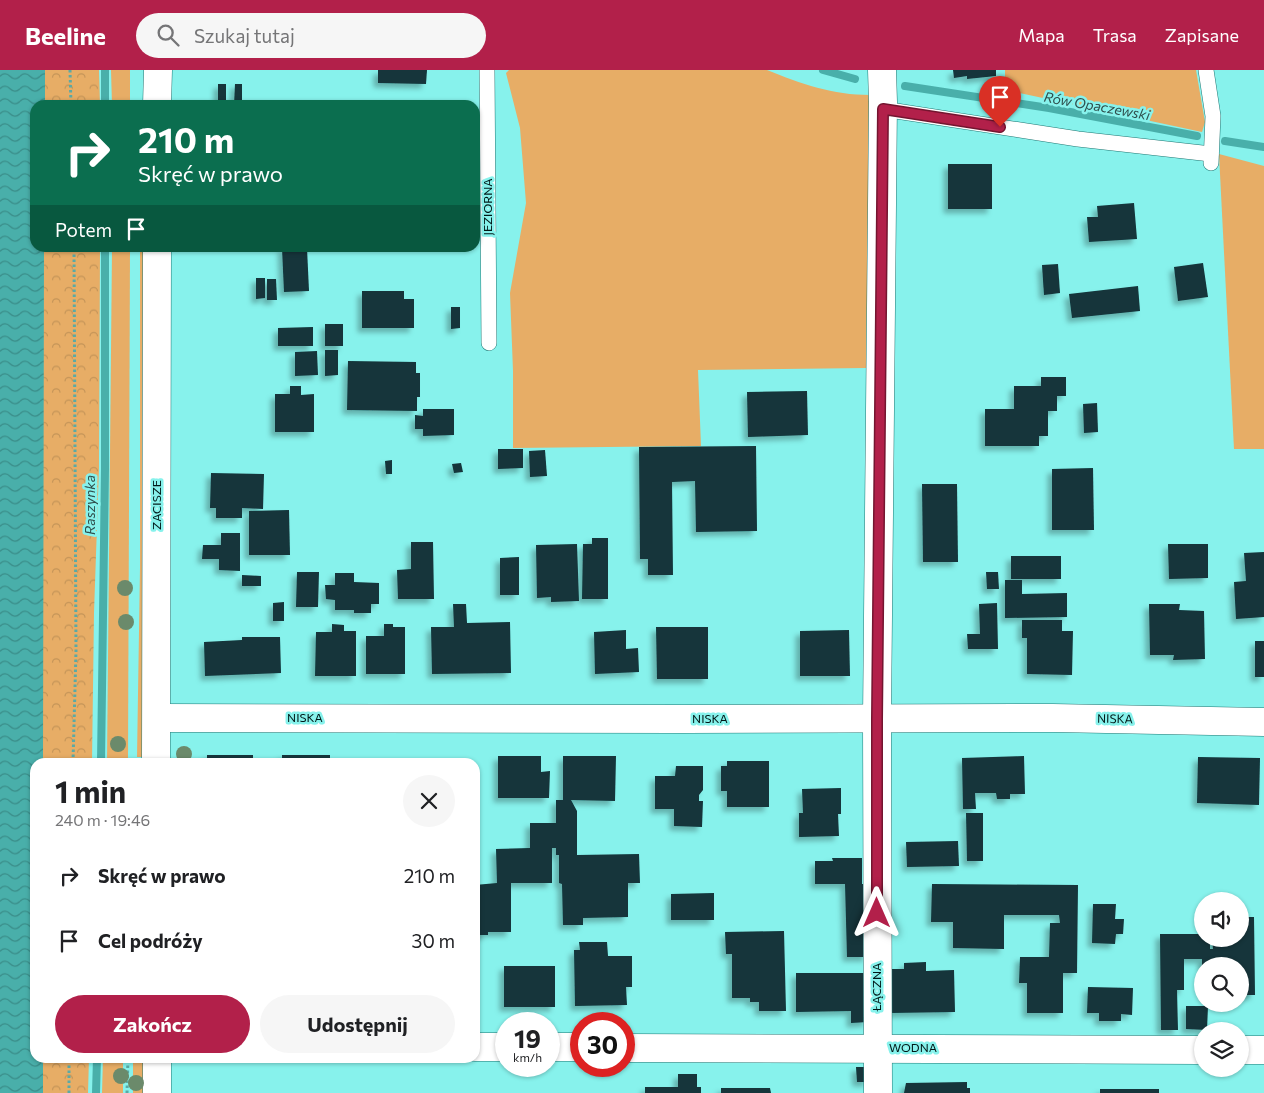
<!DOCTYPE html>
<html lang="pl">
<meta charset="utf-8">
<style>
:root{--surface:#fff;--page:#f6f6f6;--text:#202124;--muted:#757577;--accent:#b2204a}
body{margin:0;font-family:Commissioner,sans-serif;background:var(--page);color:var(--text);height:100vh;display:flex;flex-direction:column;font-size:19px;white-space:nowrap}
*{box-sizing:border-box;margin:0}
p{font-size:16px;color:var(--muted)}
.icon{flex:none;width:28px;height:28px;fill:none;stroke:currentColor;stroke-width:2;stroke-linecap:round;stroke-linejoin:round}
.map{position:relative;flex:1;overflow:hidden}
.drawer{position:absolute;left:30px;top:688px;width:450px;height:305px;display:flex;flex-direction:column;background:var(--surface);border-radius:15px;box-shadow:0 1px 4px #0004}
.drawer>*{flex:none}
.hud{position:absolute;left:30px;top:30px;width:450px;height:152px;border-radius:15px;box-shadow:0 1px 4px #0004;background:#0b6e4f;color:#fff;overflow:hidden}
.controls{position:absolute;left:1194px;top:822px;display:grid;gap:10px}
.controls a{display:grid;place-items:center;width:55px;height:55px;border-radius:50%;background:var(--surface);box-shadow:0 1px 4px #0004;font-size:25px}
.speed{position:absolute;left:495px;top:942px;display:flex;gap:10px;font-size:25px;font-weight:700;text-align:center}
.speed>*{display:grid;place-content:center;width:65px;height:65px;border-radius:50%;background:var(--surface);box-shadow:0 1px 4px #0004;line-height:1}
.speed small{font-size:12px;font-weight:400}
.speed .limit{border:8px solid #d22;background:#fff;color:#111}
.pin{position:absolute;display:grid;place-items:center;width:42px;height:42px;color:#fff;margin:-51px -21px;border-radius:50% 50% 50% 0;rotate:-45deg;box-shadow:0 0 5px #0007}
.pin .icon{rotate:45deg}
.me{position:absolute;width:55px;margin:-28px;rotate:0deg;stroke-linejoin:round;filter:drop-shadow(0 0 4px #0008)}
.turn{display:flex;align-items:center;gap:18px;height:105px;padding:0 25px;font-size:22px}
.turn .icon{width:65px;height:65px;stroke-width:2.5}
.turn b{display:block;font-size:35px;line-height:42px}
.then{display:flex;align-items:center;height:48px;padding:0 25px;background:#0003;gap:10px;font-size:19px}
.round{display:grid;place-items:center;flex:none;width:52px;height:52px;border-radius:26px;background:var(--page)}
.overview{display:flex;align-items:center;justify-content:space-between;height:85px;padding:0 25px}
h1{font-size:30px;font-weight:700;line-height:38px}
.cta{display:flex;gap:10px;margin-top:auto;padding:10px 25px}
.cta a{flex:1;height:58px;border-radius:30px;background:var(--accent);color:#fff;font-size:20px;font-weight:700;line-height:58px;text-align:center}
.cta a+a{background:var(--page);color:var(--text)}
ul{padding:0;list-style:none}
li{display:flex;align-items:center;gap:15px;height:65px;padding:0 25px}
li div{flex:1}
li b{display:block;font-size:19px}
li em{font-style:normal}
header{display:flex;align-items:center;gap:30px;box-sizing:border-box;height:70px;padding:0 25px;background:var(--accent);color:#fff}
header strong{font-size:24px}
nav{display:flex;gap:28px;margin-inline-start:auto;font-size:18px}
.search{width:350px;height:45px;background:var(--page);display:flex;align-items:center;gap:12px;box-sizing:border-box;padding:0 18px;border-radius:28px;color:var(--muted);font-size:19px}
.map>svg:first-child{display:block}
</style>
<header>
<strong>Beeline</strong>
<div class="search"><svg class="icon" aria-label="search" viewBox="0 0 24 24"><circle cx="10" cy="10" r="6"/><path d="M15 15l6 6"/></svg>Szukaj tutaj</div>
<nav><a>Mapa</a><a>Trasa</a><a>Zapisane</a></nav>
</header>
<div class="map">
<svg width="1264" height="1023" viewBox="0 0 1264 1023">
<defs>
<pattern id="park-crowns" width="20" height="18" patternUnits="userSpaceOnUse" patternTransform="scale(1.25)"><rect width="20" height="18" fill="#e7ad66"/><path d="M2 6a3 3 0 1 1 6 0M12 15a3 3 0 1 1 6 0" fill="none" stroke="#c49458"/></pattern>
<pattern id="water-waves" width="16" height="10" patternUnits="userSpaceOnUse" patternTransform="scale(1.25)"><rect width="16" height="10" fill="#49afaa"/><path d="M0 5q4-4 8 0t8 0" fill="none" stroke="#3a8d89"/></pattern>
<filter id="shadow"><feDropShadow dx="-4.5" dy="4.5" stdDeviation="2.5" flood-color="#0004"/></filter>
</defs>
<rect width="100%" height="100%" fill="#87f2ec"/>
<g fill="#e7ad66">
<path d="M111,0H130V35H112Z"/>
<path d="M509,0H767C801,14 833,25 870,25L866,298L698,300L701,376L513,378V301L510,223L526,133L520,58L506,3Z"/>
<path d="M1005,0H1196L1205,52L1202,62L1005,20Z"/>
<path d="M1219,84L1264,96V379H1234Z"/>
<path d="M112,178H130L128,692H107Z"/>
<path d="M140,178H146L144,687H137L140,498Z"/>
<path d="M103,988H123V1023H102Z"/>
<rect x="133" y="988" width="12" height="35"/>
</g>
<path fill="url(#park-crowns)" d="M0,0H99L100,35H35V178H100L99,398L94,543L92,692H35V988H89L88,1023H0Z"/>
<path fill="url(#water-waves)" d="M0,0H45V35H35V178H44L43,692H35V988H43V1023H0Z"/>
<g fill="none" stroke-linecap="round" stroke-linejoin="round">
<g stroke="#49afaa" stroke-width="8">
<path d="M823,0L855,9"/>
<path d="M905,16L1049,38L1197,66"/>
<path d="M105,35V0"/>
<path d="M1225,71L1264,77"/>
<path d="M101,692L105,399V178"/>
<path d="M96,1023L97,988"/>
</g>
</g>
<g fill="#13353a" filter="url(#shadow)">
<path d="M378,0H427L426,14L378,13Z"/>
<path d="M953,0H996V6L967,9V6L954,8Z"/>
<rect x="218" y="14" width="8" height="21"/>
<path d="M235,14H242V35H234Z"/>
<rect x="948" y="94" width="44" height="45"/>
<path d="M1134,133L1137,169L1089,172L1087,147H1098L1097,136Z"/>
<path d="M282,178H307L309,221L284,222Z"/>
<path d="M1203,193L1208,227L1178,231L1174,197Z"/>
<path d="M1058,194L1060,223L1044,225L1042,195Z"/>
<path d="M256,208H265V228L256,229Z"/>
<path d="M267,209H276L277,230H267Z"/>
<path d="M1138,216L1140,241L1072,248L1069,224Z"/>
<path d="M362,221H404V229H414V258H362Z"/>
<path d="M451,237H460V258L451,259Z"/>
<rect x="325" y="254" width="18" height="22"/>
<path d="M313,257V276H278V258Z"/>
<path d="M325,280H338V305L325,306Z"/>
<path d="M317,281L318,305L295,306V282Z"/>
<path d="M348,291L416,292V303H420V327H417V341L347,340Z"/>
<path d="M1041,307H1066V326H1057V341H1048V366H1039V376H985V339H1014V316H1041Z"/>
<path d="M290,316H301V325L314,324V362H275V324H290Z"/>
<path d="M807,321L808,365L748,367L747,322Z"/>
<path d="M1097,333L1098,362L1084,363L1083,334Z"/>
<path d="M423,339H454V365L423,366V359H415V345L423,346Z"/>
<path d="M756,376L757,461L696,462L695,411L672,412L673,505H648V489H640L639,377Z"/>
<path d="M498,379H523V398L498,399Z"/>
<path d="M545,380L547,406L530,407L529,381Z"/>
<path d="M392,390V404H386L385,391Z"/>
<path d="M461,393L463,402L454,403L452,394Z"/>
<path d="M1093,398L1094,460H1052V399Z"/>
<path d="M211,403L264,404L263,439L242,438V448H216V438H210Z"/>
<path d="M922,414H957L958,492H923Z"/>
<path d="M289,440L290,485H249V441Z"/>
<path d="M221,463H240V501L219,500V489H202L203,475H221Z"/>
<path d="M592,468H608V529H582L583,474H592Z"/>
<path d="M411,472H433L434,529H398L397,500L411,499Z"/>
<path d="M577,474L579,531L551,532V527L537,528L536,475Z"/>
<path d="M1168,474H1208V508L1169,509Z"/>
<path d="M1264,482V547L1236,549L1234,512L1246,511L1244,483Z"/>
<rect x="1011" y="486" width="50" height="23"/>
<path d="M519,487V525H500V488Z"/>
<path d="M297,502H319L318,537H296Z"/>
<path d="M986,502H998L999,519H987Z"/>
<path d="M335,503H354V512L379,513V534H371V543H354V540H335V530L326,529L325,515H335Z"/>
<path d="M242,505L261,506V516H242Z"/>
<path d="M1005,510H1022V524L1067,523V547L1005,548Z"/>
<path d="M284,532V551H273V533Z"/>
<path d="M997,533L998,579H968L967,564H980L979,534Z"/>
<path d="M453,534H466L467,553L510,552L511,603L432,604L431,557H454Z"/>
<path d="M1149,534H1180L1179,540L1204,541L1205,589L1173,590L1174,585H1150Z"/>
<path d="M1022,550H1062V561H1073L1072,605L1027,604V568H1022Z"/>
<path d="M332,554L344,555V561H356V606H315L316,562H332Z"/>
<path d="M384,554H393V557H405V604H366V566H384Z"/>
<path d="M656,557H708V609H657Z"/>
<path d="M626,560V579L638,578L639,602L595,604L594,562Z"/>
<path d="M849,560L850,606H800V561Z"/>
<path d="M242,567H280L281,603L205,606L204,572L242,570Z"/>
<rect x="1255" y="571" width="9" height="36"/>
<rect x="207" y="685" width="46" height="7"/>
<rect x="282" y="685" width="48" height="7"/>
<path d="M498,686H541V702L550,701L549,728H498Z"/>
<path d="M563,686H616L615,731L571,730L577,741V785L639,784L640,813H628V847L583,848V855H563L562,814L559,813V785H556V778H552V813H511V862H488V865H475V815L497,813L496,779L530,778V753H556V730H563Z"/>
<path d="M1024,686L1025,724H1010V729H997L996,723H975L976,739H963L962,688Z"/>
<path d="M1198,687L1260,688L1259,735L1197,733Z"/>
<path d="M727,691H769V737H727V721H721V696H727Z"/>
<path d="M676,696H703V720L699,725V731H703L702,757L674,756V739H655V706H675Z"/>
<path d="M841,718V744H838L839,766L799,767V743H803L802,719Z"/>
<path d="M966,743H983V791H967Z"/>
<path d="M958,771L959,796L907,797L906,772Z"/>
<path d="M832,788H862V814H867L868,887H847L845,814H815V791H833Z"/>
<path d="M932,814L1078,815L1077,903H1063V943H1027V913H1019L1020,887H1049L1050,853H1060L1059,845H1004V879L953,878V852H931Z"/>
<path d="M714,823V850H671V824Z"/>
<path d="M1093,834H1116L1115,849H1124L1123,864H1116L1115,874L1092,873Z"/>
<path d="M1240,847H1254L1255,925H1240V896H1202V889H1184V920H1177L1178,960H1161L1160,864H1202V869H1210V879H1213L1212,869H1240Z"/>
<path d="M784,861L786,941H759V932H750V928H732V884H726L725,862Z"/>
<path d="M579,872H607L608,886H632V917H626L627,935L575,936L574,880H580Z"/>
<path d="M926,892V901L954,900L955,942L890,943L889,899H904V893Z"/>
<rect x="504" y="896" width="51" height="41"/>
<path d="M796,903H867L868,952L851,953V941L796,942Z"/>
<path d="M1088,917L1133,918L1132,945L1121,944V951H1099V943H1087Z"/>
<path d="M1186,936H1208L1207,960L1186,959Z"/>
<path d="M856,997H869V1012H857Z"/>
<path d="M678,1004H697V1017H701V1023H645V1017H678Z"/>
<path d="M967,1012V1018H970V1023H904L906,1013Z"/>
<path d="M721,1018H770L771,1023H721Z"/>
<rect x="1100" y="1019" width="59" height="4"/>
</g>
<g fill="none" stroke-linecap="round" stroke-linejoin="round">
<g stroke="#1f7773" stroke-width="16">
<g id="service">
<path d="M487,0L489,273"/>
<path d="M1206,0L1213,46L1211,93"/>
<path d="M883,39L1078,69L1211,84"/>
</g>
</g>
<g stroke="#1f7773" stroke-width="29">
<g id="minor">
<path d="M157,35L158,0"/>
<path d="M157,648L684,649L1053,648L1264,652"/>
<path d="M156,692L157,178"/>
<path d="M475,977H506"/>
<path d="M549,977H581"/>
<path d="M624,978L1202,980"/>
<path d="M1240,980H1264"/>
<path d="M157,1023V988"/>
<path d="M878,1023L877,649L883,32L882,0"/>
</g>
</g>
<g stroke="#5ba9a5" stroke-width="3" stroke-dasharray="2.5 2.5" stroke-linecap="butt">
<path d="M70,0L71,35"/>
<path d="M73,692L76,581L74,178"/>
<path d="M69,1023V988"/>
<path d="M127,1023L128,988"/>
</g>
<use href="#service" stroke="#fff" stroke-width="15"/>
<use href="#minor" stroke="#fff" stroke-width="28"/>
</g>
<g fill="#6b8a6b">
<circle cx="125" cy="518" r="8"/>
<circle cx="126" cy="552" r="8"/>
<circle cx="118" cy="674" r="8"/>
<circle cx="184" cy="684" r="8"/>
<circle cx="121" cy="1006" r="8"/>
<circle cx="136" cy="1013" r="8"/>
</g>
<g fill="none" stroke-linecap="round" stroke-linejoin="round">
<g stroke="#741530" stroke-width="12">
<path id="route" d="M877,843V649L883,39L1000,57"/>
</g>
<use href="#route" stroke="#b2204a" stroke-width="9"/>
</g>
<g text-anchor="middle" stroke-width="5" stroke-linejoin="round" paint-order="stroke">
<g font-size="12" fill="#011716" stroke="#87f2ec">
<text transform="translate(488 137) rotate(-90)" y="4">JEZIORNA</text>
<text transform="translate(157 435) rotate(-90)" y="4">ZACISZE</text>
<text x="305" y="652">NISKA</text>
<text x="710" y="653">NISKA</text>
<text transform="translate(1115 649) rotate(1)" y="4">NISKA</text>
<text transform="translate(877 917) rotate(-90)" y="4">ŁĄCZNA</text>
<text x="913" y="982">WODNA</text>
</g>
<g font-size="14" font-style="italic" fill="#2f4e4c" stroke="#87f2ec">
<text transform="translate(1097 36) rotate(10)" y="5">Rów Opaczewski</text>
<text transform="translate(90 435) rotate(-90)" y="5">Raszynka</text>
</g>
</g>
</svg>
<div class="controls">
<a><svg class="icon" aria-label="sound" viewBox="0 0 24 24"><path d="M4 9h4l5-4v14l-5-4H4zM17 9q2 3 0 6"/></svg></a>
<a><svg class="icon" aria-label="search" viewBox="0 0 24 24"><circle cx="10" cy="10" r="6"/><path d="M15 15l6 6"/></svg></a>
<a><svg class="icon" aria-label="layers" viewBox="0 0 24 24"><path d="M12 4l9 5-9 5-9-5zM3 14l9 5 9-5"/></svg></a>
</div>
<div class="speed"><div>19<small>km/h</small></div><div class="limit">30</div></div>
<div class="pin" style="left:1000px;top:57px;background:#d93025"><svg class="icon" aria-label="arrive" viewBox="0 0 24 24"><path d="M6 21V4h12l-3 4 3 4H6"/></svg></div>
<svg class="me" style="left:877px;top:843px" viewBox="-20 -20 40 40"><path d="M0-17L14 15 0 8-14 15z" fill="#b2204a" stroke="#fff" stroke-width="4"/></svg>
<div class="hud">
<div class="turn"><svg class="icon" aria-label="right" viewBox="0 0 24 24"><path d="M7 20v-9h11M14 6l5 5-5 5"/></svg><div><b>210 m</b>Skręć w prawo</div></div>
<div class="then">Potem<svg class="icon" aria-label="arrive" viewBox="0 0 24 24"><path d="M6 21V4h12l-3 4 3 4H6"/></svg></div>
</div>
<section class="drawer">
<div class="overview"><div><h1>1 min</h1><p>240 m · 19:46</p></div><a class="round"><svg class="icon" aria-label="close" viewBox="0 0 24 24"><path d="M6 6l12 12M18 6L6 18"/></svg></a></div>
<ul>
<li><svg class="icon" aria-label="right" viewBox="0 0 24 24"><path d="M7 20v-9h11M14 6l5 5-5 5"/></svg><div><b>Skręć w prawo</b></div><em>210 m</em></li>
<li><svg class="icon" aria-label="arrive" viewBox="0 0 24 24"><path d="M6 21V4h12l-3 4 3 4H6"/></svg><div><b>Cel podróży</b></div><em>30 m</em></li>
</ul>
<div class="cta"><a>Zakończ</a><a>Udostępnij</a></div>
</section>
</div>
